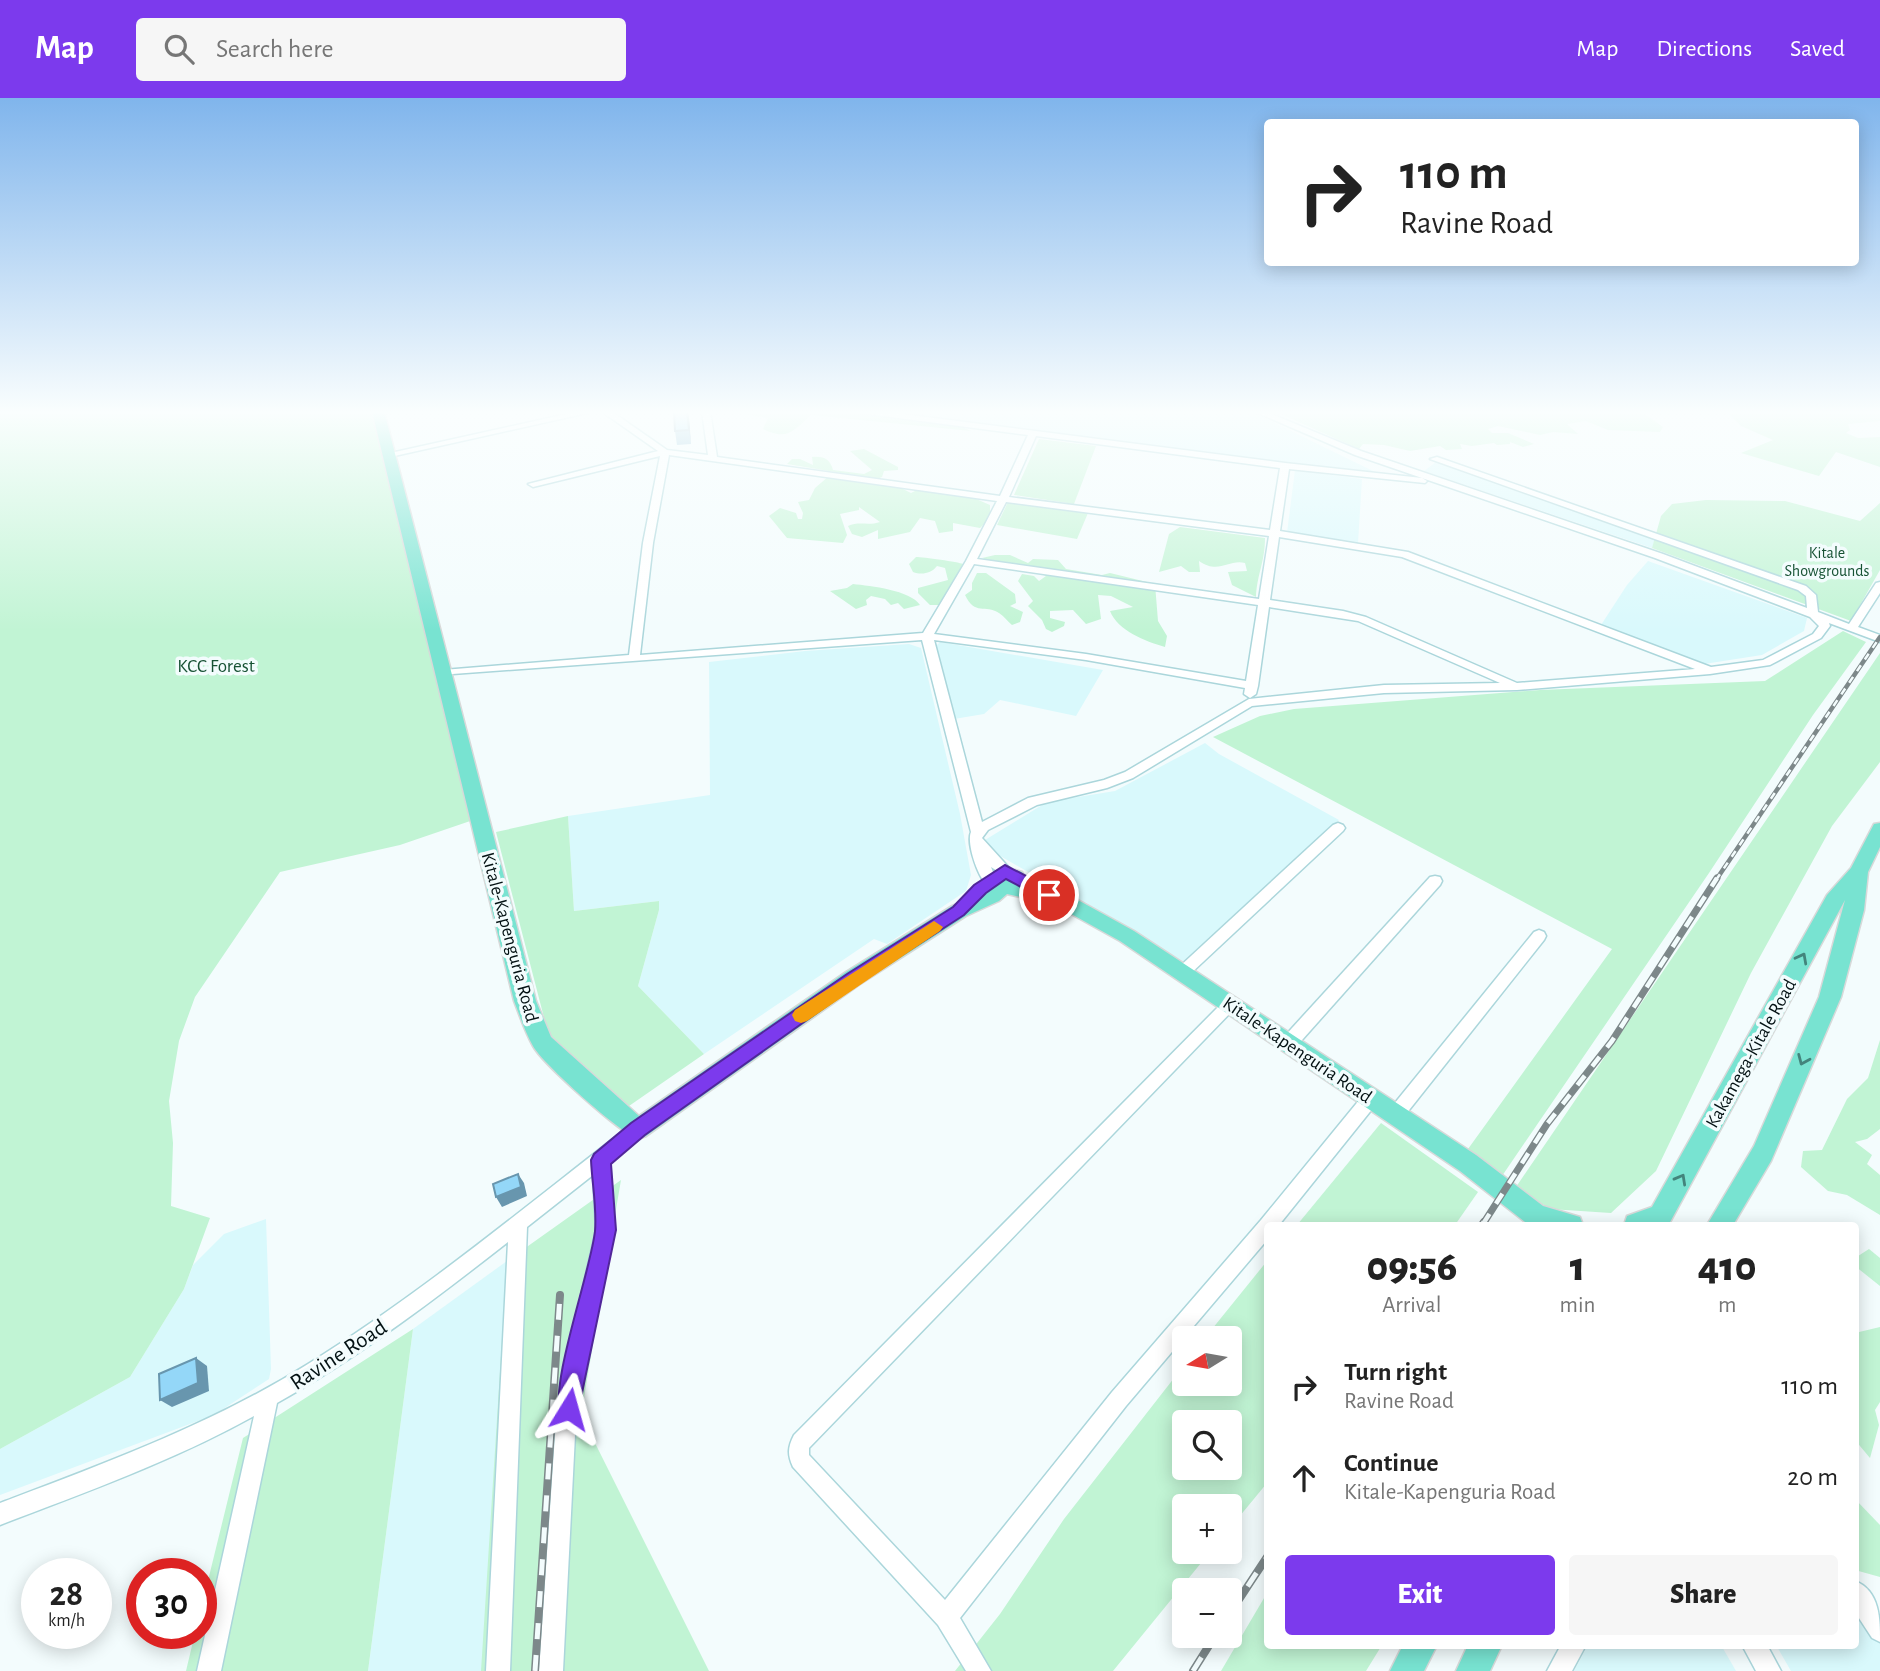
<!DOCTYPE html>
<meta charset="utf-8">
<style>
:root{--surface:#fff;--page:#f6f6f6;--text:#222;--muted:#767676;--accent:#7c3aed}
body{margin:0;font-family:"Alegreya Sans",sans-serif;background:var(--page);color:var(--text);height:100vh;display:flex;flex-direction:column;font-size:26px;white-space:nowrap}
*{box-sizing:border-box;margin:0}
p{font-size:23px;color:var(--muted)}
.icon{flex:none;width:38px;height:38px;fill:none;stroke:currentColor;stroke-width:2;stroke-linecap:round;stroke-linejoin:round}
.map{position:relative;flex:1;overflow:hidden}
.panel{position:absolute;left:1264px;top:1124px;width:595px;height:427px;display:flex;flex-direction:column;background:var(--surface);border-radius:7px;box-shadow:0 4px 18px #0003}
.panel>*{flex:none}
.top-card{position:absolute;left:1264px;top:21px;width:595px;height:147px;border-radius:7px;box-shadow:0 4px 18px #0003;background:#fff;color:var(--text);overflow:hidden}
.needle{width:46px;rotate:259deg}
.buttons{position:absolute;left:1172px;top:1228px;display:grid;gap:14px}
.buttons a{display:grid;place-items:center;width:70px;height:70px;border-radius:7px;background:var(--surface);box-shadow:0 4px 18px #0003;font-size:35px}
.speed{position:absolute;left:21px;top:1460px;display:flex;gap:14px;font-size:35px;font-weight:700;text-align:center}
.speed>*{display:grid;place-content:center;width:91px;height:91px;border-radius:50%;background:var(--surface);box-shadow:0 4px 18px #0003;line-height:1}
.speed small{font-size:18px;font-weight:400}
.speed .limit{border:10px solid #d22;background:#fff;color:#111}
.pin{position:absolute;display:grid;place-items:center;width:60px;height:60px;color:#fff;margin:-30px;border:4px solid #fff;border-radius:50%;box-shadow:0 2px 7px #0007}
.me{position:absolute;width:77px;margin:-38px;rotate:8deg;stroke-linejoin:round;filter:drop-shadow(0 0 5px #0008)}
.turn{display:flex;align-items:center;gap:24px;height:147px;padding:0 21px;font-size:32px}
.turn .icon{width:91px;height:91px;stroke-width:2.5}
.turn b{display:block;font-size:49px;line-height:60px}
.eta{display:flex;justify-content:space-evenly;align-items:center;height:119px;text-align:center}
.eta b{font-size:42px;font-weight:800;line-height:49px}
.primary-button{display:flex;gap:14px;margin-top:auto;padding:14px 21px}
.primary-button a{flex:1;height:80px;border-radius:7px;background:var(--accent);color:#fff;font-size:28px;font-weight:800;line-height:80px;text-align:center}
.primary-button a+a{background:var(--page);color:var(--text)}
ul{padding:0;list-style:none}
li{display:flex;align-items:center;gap:21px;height:91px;padding:0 21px}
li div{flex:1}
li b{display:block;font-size:26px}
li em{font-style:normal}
header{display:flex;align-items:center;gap:42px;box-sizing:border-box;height:98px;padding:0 35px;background:var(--accent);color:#fff}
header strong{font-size:33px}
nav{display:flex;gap:38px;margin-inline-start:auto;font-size:24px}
.search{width:490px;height:63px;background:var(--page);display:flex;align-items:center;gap:18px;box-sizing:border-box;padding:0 24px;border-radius:7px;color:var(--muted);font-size:26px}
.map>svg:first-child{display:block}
</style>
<header>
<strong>Map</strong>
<div class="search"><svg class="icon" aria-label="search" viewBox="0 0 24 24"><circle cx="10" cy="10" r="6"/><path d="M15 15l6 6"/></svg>Search here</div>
<nav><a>Map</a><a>Directions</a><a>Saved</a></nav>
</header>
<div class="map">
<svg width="1880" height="1573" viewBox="0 0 1880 1573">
<rect width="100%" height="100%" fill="#f3fcfd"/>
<g fill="#d9f9fc">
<path d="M875,313H1250L1375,374L1212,357Z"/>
<path d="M1436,364L1655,442L1652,450L1424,373Z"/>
<path d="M1295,372L1362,381L1358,445L1287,435Z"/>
<path d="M1648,463L1807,520L1804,533L1762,557L1704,566L1601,527L1627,487Z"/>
<path d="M940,544L1103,572L1076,618L1000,602L984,616L954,621L935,549Z"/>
<path d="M909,546L921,550L960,716L971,777L966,793L887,846L874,841L704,956L638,888L659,812V803L574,813L568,718L710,697L709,564L805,553Z"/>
<path d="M1205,645L1219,656L1339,722L1186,865L995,755L985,742L1047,704L1115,693Z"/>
<path d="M266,1121L271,1271L269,1281L214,1317L0,1397V1351L130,1279L184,1191L193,1167L224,1136Z"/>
<path d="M507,1163L496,1450L484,1573H368L413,1231Z"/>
<path d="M1855,1490L1880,1526V1573H1791L1776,1547H1855Z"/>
<path d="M1588,1547H1721L1736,1573H1574Z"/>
</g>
<g fill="#c1f4d4" fill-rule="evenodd">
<path d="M0,313H373L479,720L400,747L280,774L195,899L179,943L169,1003L173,1045L171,1108L210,1120L184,1191L130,1279L0,1351Z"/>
<path d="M748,313H833L962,329L971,333L811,317C793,333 788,343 763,331L768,320L744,316Z"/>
<path d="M1274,313H1680L1684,316L1642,314L1663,329L1660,334L1608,332L1586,323L1567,326L1578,336L1553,334L1540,337L1498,328L1488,331L1492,335H1508L1534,346L1523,349L1510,344V346L1497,347L1494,345L1472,348L1460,346L1462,351L1446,352L1440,348L1410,353L1384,347L1363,346L1359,351Z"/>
<path d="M1746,313H1880V323L1848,326L1850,332L1846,335L1858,340L1880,339V369L1836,354L1819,378L1741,355L1773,342L1741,328L1729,316Z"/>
<path d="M1039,341L1096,348L1074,406L1014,397Z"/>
<path d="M864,351L898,369V372L884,373L882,379L877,381L787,366L792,361H800L813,367L812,359C824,358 830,361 833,372L864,376L872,372L850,353Z"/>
<path d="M829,378L901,390L911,395L917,392L974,400L990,407V420L980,430L953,425V433L939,435L935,423L920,420L910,434L878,441V432L862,439L852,436L848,428C858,423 869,428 880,424L859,409V412L840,416L847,437L843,445L787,440L769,418L780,410L796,415L798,421H802L803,415L798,404L809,402L815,390Z"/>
<path d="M1706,402L1785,403L1860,423L1880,405V472L1851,523L1652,450L1661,418L1672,406Z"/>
<path d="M1008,404L1088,415L1077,441L997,427Z"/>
<path d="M1180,429L1265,440C1265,464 1257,476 1256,499L1232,487L1228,474L1247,473L1245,465C1228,461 1219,477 1199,463L1200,474H1189L1181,468L1159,474L1169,436Z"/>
<path d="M995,457H1010L1028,465L1033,461L1058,462L1066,471L1102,477L1110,475L1155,486L1158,523L1167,538L1165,549C1145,543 1118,533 1110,513L1133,509L1111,498L1098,497L1101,521L1086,526L1073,512L1050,513V520L1065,524L1064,528L1052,534L1046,531L1042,522L1028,508L1033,503L1018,483L1022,476L1034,478L1039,483L1046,478C1023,468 1004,469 982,460Z"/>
<path d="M916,459C923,459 959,464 963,466L941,507H930L918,495V490L948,482L945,470L937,468C931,476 921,477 913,474L909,466Z"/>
<path d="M977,475H986L1015,496L1016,505L1010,508L1023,514L1020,524L1012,527C1008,524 1004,518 999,515C985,506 975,518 965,497L972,492V485Z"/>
<path d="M853,486C871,488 910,492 920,507L904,511L898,505L891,507L885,501L871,498L866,502L867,507L856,511L830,493L847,490Z"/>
<path d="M1843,533L1866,544L1813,617L1709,775L1502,1078L1468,1051L1612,851L1213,639L1260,618L1294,611L1540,592L1765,583Z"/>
<path d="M1880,555V664L1832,728L1751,875L1656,1073L1611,1115L1550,1111L1516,1089Z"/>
<path d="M568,718L574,813L659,803V812L638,888L704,956L629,1008L548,935L496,734Z"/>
<path d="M1880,942V1031L1867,1041L1855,1044L1872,1057L1867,1066L1880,1077V1117L1847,1097L1828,1093L1801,1069L1803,1053L1822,1052L1847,1001L1868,980Z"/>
<path d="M1381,1025L1478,1094L1455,1127H1297Z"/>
<path d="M621,1082L581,1317L709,1573H481L507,1163Z"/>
<path d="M1869,1151L1880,1160V1188L1855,1168V1160Z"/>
<path d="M1267,1163V1385L1230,1430V1409H1185V1454H1210L1113,1573H955L1000,1516L1064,1421L1185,1266V1286H1230V1241H1204ZM1185,1325H1230V1370H1185Z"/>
<path d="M1880,1229V1304L1875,1312L1879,1327L1870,1360L1855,1342V1235Z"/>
<path d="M413,1231L368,1573H186L195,1535H201V1511L243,1340Z"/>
<path d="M1855,1401L1880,1427V1479L1855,1472Z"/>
<path d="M1267,1495V1547H1382L1366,1573H1221Z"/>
</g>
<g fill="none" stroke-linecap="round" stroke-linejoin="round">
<g stroke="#abd6db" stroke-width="3">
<g id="minor">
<path d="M580,313H596L390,359L386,356Z"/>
<path d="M601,313H611L667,352L708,357L702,313H710L717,359L1000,398L1028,337L860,315L856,313H879L1285,365L1422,380L1427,383L1425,385L1289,371L1280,433L1408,454L1711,569L1763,562L1813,536L1819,528L1810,519L1655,460L1355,357L1253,313H1264L1361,353L1663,456L1807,510L1806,498L1798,492L1430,361L1437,359L1806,488L1816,497L1818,514L1849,526L1876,485L1880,484V495L1858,529L1880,537V544L1829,525L1830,528L1821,540L1770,567L1710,576L1517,592L1384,595L1252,608L1133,680L1107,690L1037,707L988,732L982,740L1012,773L1005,778L991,769L997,784L990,789C979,784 966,745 971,734L922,542L439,577L437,575L443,572L629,557L643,445L660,358L533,389L528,386L658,353ZM1036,338L1280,370L1270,432L1009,399ZM669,357L997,403L966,463L923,535L640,557L653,445ZM1006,404L1269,438L1259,501L977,461ZM1279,439L1402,459L1695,571L1517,585L1366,519L1343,513L1270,502ZM974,466L1258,507L1246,583L1086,556L934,536ZM1269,509L1358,523L1500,585L1384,587L1249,601L1125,674L1104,682L1028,700L982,724L934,542L1086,562L1245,590L1244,596L1250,600L1256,596L1258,588Z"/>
<path d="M1338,725L1343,727L1345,730L1343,733L1188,878H1178L1175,874L1178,870L1333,727Z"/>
<path d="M1435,778L1440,779L1442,783L1440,787L1294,951L1288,953L1282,951L1280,946L1282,941L1430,779Z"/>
<path d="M1539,832L1544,834L1546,838L1544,842L1402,1021L1396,1023L1390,1021L1388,1016L1390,1011L1534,834Z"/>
<path d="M1230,900L1235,902L1238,906L1235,910L809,1350V1357L945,1502L1112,1294L1261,1122L1365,995L1371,993L1377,995L1379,1000L1377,1005L1279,1127H1267V1142L1126,1308L960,1520L991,1573H966L938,1527L793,1369C787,1356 788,1349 794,1337L1225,902Z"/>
<path d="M638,1023L644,1026L646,1031L644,1036L610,1063L614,1132L587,1259L575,1337L563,1573H539L555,1337L567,1259L596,1132L593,1077L527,1129L510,1573H486L508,1144C434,1202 359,1259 277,1305L221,1573H197L254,1318C173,1363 86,1394 0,1427V1405C106,1365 212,1326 308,1266C422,1195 526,1108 632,1026Z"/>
<path d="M1855,1483C1880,1493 1880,1521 1880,1544L1872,1540L1855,1514Z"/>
<path d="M1561,1547H1586L1572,1573H1547Z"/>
<path d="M1742,1547H1767L1781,1573H1756Z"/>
</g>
</g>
<g stroke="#d7d9d9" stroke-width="3">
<g id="highway">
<path d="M372,313H384L536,903L551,939L639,1018L846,874L952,808L985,793L989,782L1000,781L1015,772L1022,774L1025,779L1020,785L1067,796L1134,833L1476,1057L1543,1108L1580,1119L1583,1127H1529L1460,1073L1120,843L1055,807L1007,796L999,803L966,818L860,886L646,1038L638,1041C620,1035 542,965 533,948C525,934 520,918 514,903Z"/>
<path d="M1880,725V749L1868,774L1864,812L1841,899L1771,1063L1733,1127H1707L1754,1048L1819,899L1845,802L1669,1126L1624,1127L1627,1118L1652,1109L1827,797L1851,770L1874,726Z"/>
<path d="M1403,1547H1437L1424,1573H1390Z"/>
<path d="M1468,1547H1502L1490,1573H1456Z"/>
</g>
</g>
<use href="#minor" fill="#fff" fill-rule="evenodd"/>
<use href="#highway" fill="#78e3d1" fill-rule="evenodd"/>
<g stroke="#7d888a" stroke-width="4.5">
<path id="rail-far2" d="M1716,782L1880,539"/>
</g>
<g stroke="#7d888a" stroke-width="7">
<path id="rail-far1" d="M1483,1126L1547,1026L1612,943L1717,780"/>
</g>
<g stroke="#7d888a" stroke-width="8">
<g id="rail">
<path d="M1482,1127L1484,1124"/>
<path d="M1230,1515L1267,1459"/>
<path d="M535,1573L560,1197"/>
<path d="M1193,1573L1215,1538"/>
</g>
</g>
<use href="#rail-far2" stroke="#f3fcfd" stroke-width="2.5" stroke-dasharray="7" stroke-linecap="butt"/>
<use href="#rail-far1" stroke="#f3fcfd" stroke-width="4.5" stroke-dasharray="12" stroke-linecap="butt"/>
<use href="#rail" stroke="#f3fcfd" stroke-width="5" stroke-dasharray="16" stroke-linecap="butt"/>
</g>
<path fill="#7fb9d5" d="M674,313H688L691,346L677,347L675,333Z"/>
<g fill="#6896ae">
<path d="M687,313L689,319L691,346L689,332Z"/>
<path d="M518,1076L524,1085L527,1098L502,1109L496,1099Z"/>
<path d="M196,1260L207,1268L209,1293L172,1309L160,1302Z"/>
</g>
<g fill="#94d7f8" stroke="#6896ae" stroke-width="2">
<path d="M674,313H687L689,332L675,333Z"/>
<path d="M518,1076L521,1089L496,1099L493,1086Z"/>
<path d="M196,1260L198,1285L160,1302L159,1276Z"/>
</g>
<defs><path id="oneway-chevron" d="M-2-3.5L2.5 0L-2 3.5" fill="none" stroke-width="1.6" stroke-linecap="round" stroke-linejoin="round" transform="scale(1.75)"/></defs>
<g stroke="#43847c">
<use href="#oneway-chevron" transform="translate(1802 860) rotate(-62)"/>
<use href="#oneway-chevron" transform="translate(1803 962) rotate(113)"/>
<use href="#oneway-chevron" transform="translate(1681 1081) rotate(-61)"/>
</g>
<linearGradient id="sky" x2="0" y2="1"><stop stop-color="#80b5ec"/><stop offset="0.59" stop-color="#fafefe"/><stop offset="1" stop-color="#fafefe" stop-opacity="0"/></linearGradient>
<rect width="1880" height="533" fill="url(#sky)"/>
<path fill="#7c3aed" stroke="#51269a" stroke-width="2" d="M1005,767L1055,793L1057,797L1055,801H1043L1006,781L986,795L964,817L859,885L645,1037L611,1066L616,1132L577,1319L569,1323L561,1319C548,1289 591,1173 595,1133C597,1110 592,1085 591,1062L594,1056L631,1025L847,876L953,809L974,787Z"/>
<path fill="#f59e0b" d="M934,823L943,829L940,833L807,923L801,925L795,923L792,917L795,912Z"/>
<g text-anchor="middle" stroke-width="7" stroke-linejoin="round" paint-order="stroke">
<g font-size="16" fill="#175234" stroke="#f3fcfd">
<text x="1827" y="460">Kitale<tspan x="1827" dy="18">Showgrounds</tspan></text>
</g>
<g font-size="19" fill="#175234" stroke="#f3fcfd">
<text x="216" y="574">KCC Forest</text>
</g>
<g font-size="19" fill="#031113" stroke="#f3fcfd">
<text transform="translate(511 839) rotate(75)" y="7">Kitale-Kapenguria Road</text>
<text transform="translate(1298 951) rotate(34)" y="7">Kitale-Kapenguria Road</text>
<text transform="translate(1750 955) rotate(-61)" y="7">Kakamega-Kitale Road</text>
</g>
<g font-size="23" fill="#031113" stroke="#f3fcfd">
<text transform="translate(338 1256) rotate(-33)" y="8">Ravine Road</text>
</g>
</g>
</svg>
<div class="buttons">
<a><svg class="needle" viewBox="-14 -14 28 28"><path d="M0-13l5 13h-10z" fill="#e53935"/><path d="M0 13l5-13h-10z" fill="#767676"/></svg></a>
<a><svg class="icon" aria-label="search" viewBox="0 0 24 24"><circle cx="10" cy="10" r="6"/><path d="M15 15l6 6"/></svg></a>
<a>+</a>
<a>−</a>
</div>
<div class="speed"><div>28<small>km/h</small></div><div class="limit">30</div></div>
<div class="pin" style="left:1049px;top:797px;background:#d93025"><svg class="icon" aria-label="arrive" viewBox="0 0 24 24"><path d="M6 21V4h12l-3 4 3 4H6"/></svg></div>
<svg class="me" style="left:569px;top:1311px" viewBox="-20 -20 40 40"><path d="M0-17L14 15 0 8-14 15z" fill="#7c3aed" stroke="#fff" stroke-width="4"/></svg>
<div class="top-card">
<div class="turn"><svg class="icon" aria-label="right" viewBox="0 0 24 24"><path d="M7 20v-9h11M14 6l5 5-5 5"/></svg><div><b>110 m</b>Ravine Road</div></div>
</div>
<section class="panel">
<div class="eta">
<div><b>09:56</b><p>Arrival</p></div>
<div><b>1</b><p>min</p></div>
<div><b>410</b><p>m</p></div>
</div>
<ul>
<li><svg class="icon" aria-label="right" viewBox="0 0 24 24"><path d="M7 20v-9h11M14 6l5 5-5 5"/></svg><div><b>Turn right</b><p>Ravine Road</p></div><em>110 m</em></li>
<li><svg class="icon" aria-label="ahead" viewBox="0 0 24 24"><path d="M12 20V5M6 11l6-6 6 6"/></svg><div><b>Continue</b><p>Kitale-Kapenguria Road</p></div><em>20 m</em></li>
</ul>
<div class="primary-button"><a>Exit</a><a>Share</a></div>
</section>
</div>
